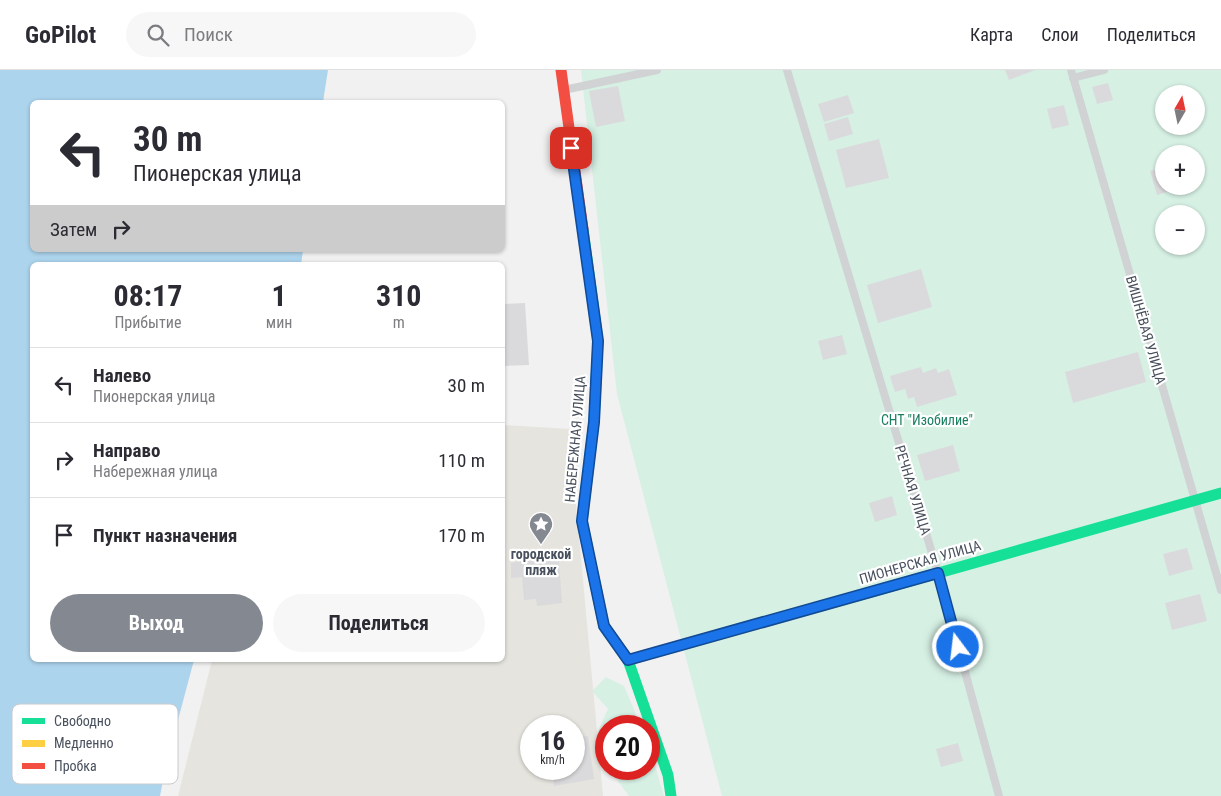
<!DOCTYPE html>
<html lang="ru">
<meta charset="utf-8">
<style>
:root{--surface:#fff;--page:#f7f7f7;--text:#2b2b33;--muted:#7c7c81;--line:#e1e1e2;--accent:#848891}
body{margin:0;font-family:"Roboto Condensed",sans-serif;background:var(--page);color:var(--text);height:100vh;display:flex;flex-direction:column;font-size:19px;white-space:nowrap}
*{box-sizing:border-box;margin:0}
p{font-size:16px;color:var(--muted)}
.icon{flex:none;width:28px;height:28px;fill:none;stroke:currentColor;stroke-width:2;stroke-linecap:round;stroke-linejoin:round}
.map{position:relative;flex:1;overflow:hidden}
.details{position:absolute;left:30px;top:192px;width:475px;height:400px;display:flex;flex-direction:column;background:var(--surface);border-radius:8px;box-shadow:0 1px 4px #0004}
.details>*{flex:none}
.hud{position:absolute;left:30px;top:30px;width:475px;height:152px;border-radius:8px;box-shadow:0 1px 4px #0004;background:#fff;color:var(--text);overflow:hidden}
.needle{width:32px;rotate:9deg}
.fabs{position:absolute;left:1155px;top:15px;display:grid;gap:10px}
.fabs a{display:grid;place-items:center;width:50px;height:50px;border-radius:50%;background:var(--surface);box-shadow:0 1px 4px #0004;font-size:25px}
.speed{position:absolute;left:520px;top:645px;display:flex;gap:10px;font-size:25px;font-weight:700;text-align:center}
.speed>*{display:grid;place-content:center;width:65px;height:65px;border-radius:50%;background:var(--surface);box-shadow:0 1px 4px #0004;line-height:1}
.speed small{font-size:12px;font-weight:400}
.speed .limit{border:8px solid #d22;background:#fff;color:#111}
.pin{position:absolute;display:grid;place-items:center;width:42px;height:42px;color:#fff;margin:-21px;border-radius:10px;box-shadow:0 2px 8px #0006}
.me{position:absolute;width:55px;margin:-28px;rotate:345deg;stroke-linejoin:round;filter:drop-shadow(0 0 4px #0008)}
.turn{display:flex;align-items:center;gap:18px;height:105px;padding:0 20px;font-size:22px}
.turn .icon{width:65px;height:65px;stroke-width:2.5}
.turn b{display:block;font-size:35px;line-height:42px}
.then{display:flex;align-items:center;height:48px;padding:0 20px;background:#0003;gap:10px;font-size:19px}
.eta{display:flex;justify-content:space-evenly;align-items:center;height:85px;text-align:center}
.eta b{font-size:30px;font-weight:700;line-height:35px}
.cta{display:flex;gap:10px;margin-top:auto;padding:10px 20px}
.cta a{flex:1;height:58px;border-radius:30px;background:var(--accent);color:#fff;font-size:20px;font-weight:700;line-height:58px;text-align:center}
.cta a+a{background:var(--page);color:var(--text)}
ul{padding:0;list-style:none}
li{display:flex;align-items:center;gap:15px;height:75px;padding:0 20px;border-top:1px solid var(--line)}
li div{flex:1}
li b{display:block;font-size:19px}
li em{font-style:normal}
header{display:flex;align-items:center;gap:30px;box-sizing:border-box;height:70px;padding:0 25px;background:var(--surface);border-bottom:1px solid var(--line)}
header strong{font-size:24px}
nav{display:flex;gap:28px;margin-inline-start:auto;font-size:18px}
.search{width:350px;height:45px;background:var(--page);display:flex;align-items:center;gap:12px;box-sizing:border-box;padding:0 18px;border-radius:28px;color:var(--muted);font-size:19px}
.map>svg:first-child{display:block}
</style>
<header>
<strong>GoPilot</strong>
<div class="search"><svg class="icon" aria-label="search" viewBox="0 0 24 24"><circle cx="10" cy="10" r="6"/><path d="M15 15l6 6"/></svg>Поиск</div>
<nav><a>Карта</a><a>Слои</a><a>Поделиться</a></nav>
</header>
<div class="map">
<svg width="1221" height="726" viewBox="0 0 1221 726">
<rect width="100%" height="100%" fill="#f2f1f1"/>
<g fill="#d6f0e4" fill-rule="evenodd">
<path d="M581,0H1221V726H722L617,324ZM1164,24H1196V56H1164ZM1164,84H1196V116H1164ZM1164,144H1196V176H1164Z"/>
<path d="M606,607L624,616L641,656H606V684L597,663L608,639L592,621Z"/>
<path d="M649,676L664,726H629L618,711L612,699H649Z"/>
</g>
<path fill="#e5e4de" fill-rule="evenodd" d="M503,355L569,359L603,726H178L212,590H502ZM531,656H574V699H531Z"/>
<path fill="#acd4ed" d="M0,0H328L323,32H32V180H303L301,195H32V590H194L166,695L160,726H0Z"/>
<g fill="#dadadd">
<path d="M1005,0H1035L1009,10Z"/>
<path d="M1108,13L1113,30L1097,34L1092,17Z"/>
<path d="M618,16L625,51L596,57L589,21Z"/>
<path d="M848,25L854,43L824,52L818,34Z"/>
<path d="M1064,35L1069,55L1052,59L1047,39Z"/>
<path d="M848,47L853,64L829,71L824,54Z"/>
<path d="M879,69L889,108L846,118L836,80Z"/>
<path d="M1164,97V116L1184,117L1157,125L1150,101Z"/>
<path d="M921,199L932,237L878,253L867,215Z"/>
<path d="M525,233L529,295L502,296V234Z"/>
<path d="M842,265L847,284L823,290L818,271Z"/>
<path d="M1138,282L1146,312L1073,333L1065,302Z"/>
<path d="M921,297L923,303L936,298L938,303L949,299L957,325L917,337L914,327L908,329L905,319L895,322L890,306Z"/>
<path d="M953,375L960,401L925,411L917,385Z"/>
<path d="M892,426L897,445L875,452L869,433Z"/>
<path d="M1187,478L1193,499L1169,506L1163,484Z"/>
<path d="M558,480L562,533L537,536L536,529L524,530L522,507L511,508V493L525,491V482Z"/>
<path d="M1200,524L1207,551L1172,560L1165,533Z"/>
<path d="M588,666L594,709L554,716L552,699H574V668Z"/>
<path d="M958,673L963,691L941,697L936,679Z"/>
</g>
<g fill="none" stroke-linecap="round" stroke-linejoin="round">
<g stroke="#d0d2d4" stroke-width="8">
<path d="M787,0L938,503L999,726"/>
<path d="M1071,0L1221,520"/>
<path d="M1073,8L1104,0"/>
<path d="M564,20L657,0"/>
</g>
<g stroke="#16e098" stroke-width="11">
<path d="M583,159L598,271L594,352L582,451L604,556L628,590L668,705L671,726"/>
<path d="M857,526L1221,423"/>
</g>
<path stroke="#ffcf43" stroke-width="11" d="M628,590L857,526"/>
<path stroke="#f24e42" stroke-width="11" d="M561,0L583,159"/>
</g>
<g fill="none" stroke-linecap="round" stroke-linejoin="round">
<g stroke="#114b97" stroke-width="12">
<path id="route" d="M571,78L598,271L594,352L582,451L604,556L628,590L938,503L958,577"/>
</g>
<use href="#route" stroke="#1a73e8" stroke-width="9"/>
</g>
<defs>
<g id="sight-pin" transform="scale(1.25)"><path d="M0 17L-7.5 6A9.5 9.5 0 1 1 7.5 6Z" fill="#848891" stroke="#fff"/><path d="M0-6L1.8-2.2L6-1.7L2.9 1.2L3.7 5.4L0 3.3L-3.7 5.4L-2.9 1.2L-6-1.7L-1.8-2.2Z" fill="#fff"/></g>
</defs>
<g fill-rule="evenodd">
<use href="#sight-pin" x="541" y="454"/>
</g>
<g text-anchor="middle" stroke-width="4.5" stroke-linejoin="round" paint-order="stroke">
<g font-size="14" fill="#48505d" stroke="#fff">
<text transform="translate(1146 260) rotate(74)" y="5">ВИШНЁВАЯ УЛИЦА</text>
<text transform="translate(575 369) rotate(-85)" y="5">НАБЕРЕЖНАЯ УЛИЦА</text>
<text transform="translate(913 420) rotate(73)" y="5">РЕЧНАЯ УЛИЦА</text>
<text transform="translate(920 492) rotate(-16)" y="5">ПИОНЕРСКАЯ УЛИЦА</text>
</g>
<g font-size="14" fill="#197f5e" stroke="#fff">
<text x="927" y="355">СНТ "Изобилие"</text>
</g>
<g font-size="14" font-weight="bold" fill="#48505d" stroke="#fff">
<text x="541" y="489">городской<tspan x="541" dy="16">пляж</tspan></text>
</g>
</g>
<rect x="12" y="634" width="166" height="80" rx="8" fill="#fff" stroke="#c8cace" stroke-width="1"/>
<rect x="22" y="648" width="23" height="6" fill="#16e098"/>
<rect x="22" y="670" width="23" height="7" fill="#ffcf43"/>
<rect x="22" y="693" width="23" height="6" fill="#f24e42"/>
<g font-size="14" fill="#48505d">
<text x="54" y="656">Свободно</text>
<text x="54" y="678">Медленно</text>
<text x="54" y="701">Пробка</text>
</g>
</svg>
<div class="fabs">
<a><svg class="needle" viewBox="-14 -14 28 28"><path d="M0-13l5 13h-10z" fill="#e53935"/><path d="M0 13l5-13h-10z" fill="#7c7c81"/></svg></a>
<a>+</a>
<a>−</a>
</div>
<div class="speed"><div>16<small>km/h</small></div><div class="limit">20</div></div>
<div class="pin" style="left:571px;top:78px;background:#d93025"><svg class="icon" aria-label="arrive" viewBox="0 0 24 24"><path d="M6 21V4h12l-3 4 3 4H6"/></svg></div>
<svg class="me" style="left:958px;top:577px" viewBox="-20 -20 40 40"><circle r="17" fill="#1a73e8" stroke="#fff" stroke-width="3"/><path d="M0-11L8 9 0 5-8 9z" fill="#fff"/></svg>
<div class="hud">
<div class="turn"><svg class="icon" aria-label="left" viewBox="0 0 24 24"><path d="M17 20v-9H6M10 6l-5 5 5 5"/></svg><div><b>30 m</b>Пионерская улица</div></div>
<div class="then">Затем<svg class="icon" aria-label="right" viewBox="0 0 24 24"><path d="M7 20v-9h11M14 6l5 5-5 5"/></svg></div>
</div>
<section class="details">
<div class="eta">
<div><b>08:17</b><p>Прибытие</p></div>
<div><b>1</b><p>мин</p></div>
<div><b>310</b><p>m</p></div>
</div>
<ul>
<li><svg class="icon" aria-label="left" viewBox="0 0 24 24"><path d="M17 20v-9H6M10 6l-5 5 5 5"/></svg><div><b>Налево</b><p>Пионерская улица</p></div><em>30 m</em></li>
<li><svg class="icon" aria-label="right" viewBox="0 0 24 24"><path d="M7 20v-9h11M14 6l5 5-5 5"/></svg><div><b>Направо</b><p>Набережная улица</p></div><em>110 m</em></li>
<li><svg class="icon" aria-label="arrive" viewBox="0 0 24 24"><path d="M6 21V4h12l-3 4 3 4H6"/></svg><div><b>Пункт назначения</b></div><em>170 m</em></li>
</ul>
<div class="cta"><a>Выход</a><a>Поделиться</a></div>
</section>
</div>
